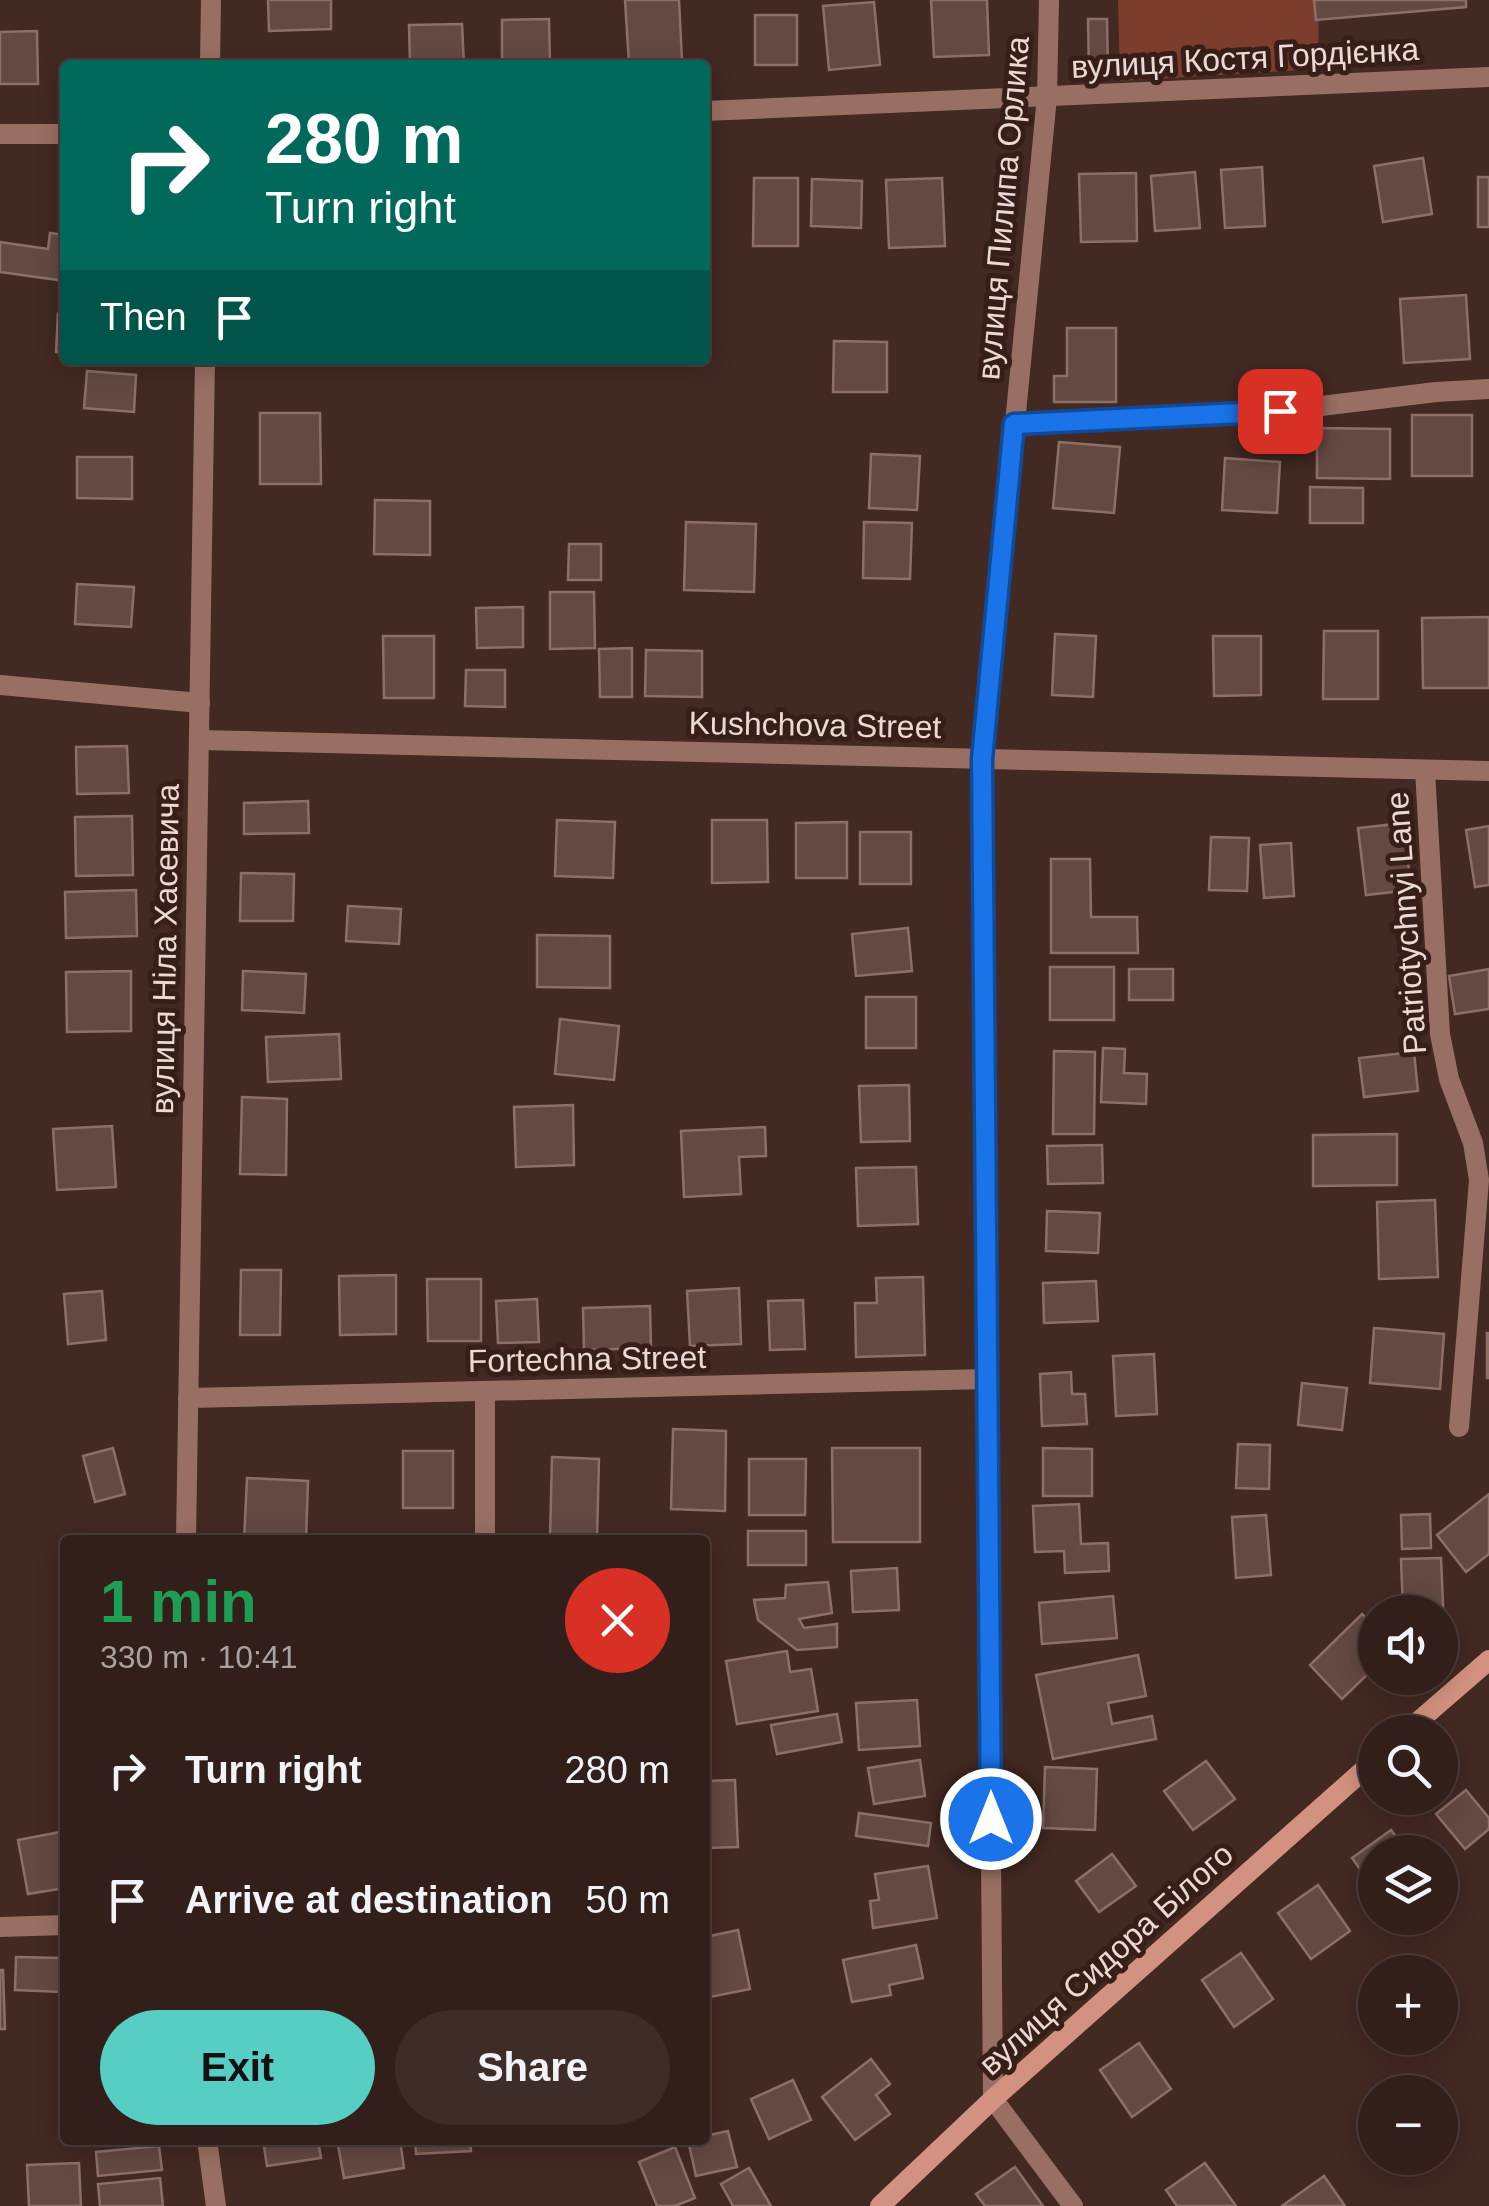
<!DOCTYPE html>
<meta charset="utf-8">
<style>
:root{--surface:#321f1a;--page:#3d2c27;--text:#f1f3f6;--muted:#a8a2a2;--line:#4d3d39;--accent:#56cec3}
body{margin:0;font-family:Arial,sans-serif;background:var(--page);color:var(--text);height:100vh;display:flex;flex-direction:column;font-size:38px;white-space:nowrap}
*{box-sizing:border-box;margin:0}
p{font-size:32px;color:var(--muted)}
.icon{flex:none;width:55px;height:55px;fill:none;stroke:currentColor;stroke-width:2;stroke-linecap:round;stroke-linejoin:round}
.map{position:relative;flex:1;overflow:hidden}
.panel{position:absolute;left:60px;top:1535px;width:650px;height:610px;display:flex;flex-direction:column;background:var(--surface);border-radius:10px;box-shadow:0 5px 25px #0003,0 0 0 2px var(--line)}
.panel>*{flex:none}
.top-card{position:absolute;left:60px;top:60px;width:650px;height:305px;border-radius:10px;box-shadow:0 5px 25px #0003,0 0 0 2px var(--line);background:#00695c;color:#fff;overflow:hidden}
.controls{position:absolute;left:1358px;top:1595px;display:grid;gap:20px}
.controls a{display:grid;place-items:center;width:100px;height:100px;border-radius:50%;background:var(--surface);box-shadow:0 5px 25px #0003,0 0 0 2px var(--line);font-size:50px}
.pin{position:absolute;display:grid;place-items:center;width:85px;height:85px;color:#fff;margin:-42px;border-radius:20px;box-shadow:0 5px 15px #0006}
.me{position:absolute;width:110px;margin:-55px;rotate:0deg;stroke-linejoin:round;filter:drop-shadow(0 0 8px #0008)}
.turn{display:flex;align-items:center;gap:35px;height:210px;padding:0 40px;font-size:45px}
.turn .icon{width:130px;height:130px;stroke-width:2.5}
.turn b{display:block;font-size:70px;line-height:85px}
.then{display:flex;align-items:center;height:95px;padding:0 40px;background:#0003;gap:20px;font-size:38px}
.round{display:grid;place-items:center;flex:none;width:105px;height:105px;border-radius:52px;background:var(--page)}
.summary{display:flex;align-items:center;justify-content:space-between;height:170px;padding:0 40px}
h1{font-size:60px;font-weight:600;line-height:75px;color:#1e9e55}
.cta{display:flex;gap:20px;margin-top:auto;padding:20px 40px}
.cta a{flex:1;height:115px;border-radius:60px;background:var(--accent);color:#111;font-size:40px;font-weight:600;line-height:115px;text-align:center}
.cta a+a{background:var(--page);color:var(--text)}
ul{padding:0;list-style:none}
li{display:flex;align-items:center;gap:30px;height:130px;padding:0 40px}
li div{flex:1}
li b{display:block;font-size:38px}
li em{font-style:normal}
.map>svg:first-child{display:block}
</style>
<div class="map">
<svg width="1489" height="2206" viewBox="0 0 1489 2206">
<rect width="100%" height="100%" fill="#422922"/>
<path fill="#7c3d2c" d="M1118,0H1319L1318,69L1120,81Z"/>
<g fill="#634941" stroke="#8c6f67" stroke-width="2.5">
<path d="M268,0H331V29L269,31Z"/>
<path d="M625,0H679L682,61L629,64Z"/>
<path d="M931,0H987L989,55L934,57Z"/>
<path d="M1314,0H1466V7L1316,20Z"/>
<path d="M874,2L880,65L829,70L823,6Z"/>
<rect x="755" y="15" width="42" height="50"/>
<path d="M549,19L550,65H502V20Z"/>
<path d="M1088,19H1107L1108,73H1089Z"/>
<path d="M462,24L464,65H410L409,25Z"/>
<path d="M37,31L38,84H0V32Z"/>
<path d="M1423,158L1432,214L1383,222L1374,166Z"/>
<path d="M1262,167L1265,226L1225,228L1221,170Z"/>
<path d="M1195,172L1200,228L1155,231L1151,176Z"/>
<path d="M1136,173L1137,241L1081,242L1079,174Z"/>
<rect x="1478" y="177" width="11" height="50"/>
<path d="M754,178H798V246H753Z"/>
<path d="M942,178L945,246L889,248L886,180Z"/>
<path d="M812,179L862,181L861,228L811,226Z"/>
<path d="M50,233L65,235V281L0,272V242L48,249Z"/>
<path d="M1466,295L1470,359L1404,363L1400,299Z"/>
<path d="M58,314L65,315V353L56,352Z"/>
<path d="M1067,328H1116V402H1054V376H1067Z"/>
<path d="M834,341L887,342V392H833Z"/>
<path d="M258,360H318V363Z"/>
<path d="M87,371L136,375L134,412L84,408Z"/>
<path d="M260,413H320L321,484H260Z"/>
<rect x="1412" y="415" width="60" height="61"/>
<path d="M1317,428L1390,429V479L1317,478Z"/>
<path d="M1059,442L1120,447L1114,513L1053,508Z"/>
<path d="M871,454L920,456L917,510L869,508Z"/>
<path d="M77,457H132V499L77,498Z"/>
<path d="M1225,458L1280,462L1277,513L1222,510Z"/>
<path d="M1310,487L1363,488V523H1310Z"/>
<path d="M375,500L430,501V555L374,554Z"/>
<path d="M686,522L756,524L754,592L684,590Z"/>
<path d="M864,522L912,523L910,579L863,578Z"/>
<path d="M569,544H601V580H568Z"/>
<path d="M77,584L134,587L131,627L75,624Z"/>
<path d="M550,592H594L595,648L550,649Z"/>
<path d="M523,607V647L477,648L476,608Z"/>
<path d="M1489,617V688H1423L1422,618Z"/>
<path d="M1324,631H1378V699H1323Z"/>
<path d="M1055,634L1096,636L1093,697L1052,695Z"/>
<path d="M383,636H434V698H384Z"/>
<path d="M1213,636H1261V695L1214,696Z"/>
<path d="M632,648V697H600L599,649Z"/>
<path d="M646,650L702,651V697L645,696Z"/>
<path d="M466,670H505V707L465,706Z"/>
<path d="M127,746L129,793L77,794L76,747Z"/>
<path d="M308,801L309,833L244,834V803Z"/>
<path d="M132,816L133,875L76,876L75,817Z"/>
<path d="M557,820L615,822L613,878L555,876Z"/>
<path d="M712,820H767L768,882L712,883Z"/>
<path d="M847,822V878H796V823Z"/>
<path d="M1404,823L1411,890L1366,895L1358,828Z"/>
<path d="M1489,826V885L1475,887L1466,830Z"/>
<rect x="860" y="832" width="51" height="52"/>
<path d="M1211,837L1249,838L1247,891L1209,890Z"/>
<path d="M1291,843L1294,896L1264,898L1260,845Z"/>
<path d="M1051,859H1090L1091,917H1137L1138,953H1051Z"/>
<path d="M241,873L294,874L293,921H240Z"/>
<path d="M136,890L137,936L66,938L65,892Z"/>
<path d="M348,906L401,909L399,944L346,941Z"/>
<path d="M908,928L912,971L856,976L852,934Z"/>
<path d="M537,935L610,936V988L537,987Z"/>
<rect x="1050" y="967" width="64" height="53"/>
<rect x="1129" y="969" width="44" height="31"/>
<path d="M1489,969V1009L1455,1014L1449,976Z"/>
<path d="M131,971V1031L67,1032L66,972Z"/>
<path d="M243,971L306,974L304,1013L242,1010Z"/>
<rect x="866" y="997" width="50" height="51"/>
<path d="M560,1019L619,1026L614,1080L555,1074Z"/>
<path d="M339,1034L341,1079L268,1082L266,1037Z"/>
<path d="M1103,1048L1125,1049L1124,1073L1147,1074L1146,1104L1101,1102Z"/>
<path d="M1054,1051L1095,1052L1094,1134H1053Z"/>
<path d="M1414,1052L1418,1091L1364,1097L1359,1058Z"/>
<path d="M909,1085L910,1141L861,1142L859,1086Z"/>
<path d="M242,1097L287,1099L286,1175L240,1174Z"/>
<path d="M573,1105L574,1165L516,1167L514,1107Z"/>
<path d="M112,1126L116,1187L57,1190L53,1129Z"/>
<path d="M765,1127L766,1156L739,1157L741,1194L684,1197L681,1131Z"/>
<path d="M1397,1134V1185L1313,1186V1135Z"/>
<path d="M1102,1145L1103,1183L1048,1184L1047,1146Z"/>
<path d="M916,1167L918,1224L858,1226L856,1168Z"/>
<path d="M1435,1200L1438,1277L1379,1279L1377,1202Z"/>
<path d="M1047,1211L1100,1213L1098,1253L1046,1251Z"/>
<path d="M241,1270H281L280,1335H240Z"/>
<path d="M396,1275V1334L340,1335L339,1276Z"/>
<path d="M923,1277L925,1355L856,1357L855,1303H877L876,1278Z"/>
<path d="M427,1279H481V1341H428Z"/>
<path d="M1096,1281L1098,1321L1044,1323L1043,1283Z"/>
<path d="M739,1288L741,1344L690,1346L687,1291Z"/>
<path d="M102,1291L106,1340L68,1344L64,1294Z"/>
<path d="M537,1299L539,1342L498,1343L496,1301Z"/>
<path d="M803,1300L805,1349L770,1350L768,1301Z"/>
<path d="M650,1306L651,1348L584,1350L583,1308Z"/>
<path d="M1374,1328L1444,1334L1440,1389L1370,1383Z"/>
<rect x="1487" y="1333" width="2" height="45"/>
<path d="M1154,1354L1157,1414L1116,1416L1113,1356Z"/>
<path d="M1071,1372L1072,1394H1085L1087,1424L1042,1426L1040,1374Z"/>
<path d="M1302,1383L1347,1388L1342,1430L1298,1425Z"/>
<path d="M673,1429L726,1431L725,1511L671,1509Z"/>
<path d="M1238,1444L1270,1445L1269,1489L1236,1488Z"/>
<path d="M113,1448L125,1494L95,1502L83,1456Z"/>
<path d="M832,1448H920V1542H833Z"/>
<path d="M1043,1448L1092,1449V1496H1043Z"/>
<rect x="403" y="1451" width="50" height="57"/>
<path d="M552,1457L599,1459L597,1539L550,1538Z"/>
<path d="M749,1459H806L805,1515H749Z"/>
<path d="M247,1478L308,1481L306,1540H244Z"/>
<path d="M1489,1494V1554L1466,1572L1437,1535Z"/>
<path d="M1079,1504L1081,1544L1108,1543L1109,1571L1065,1573L1064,1551L1035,1552L1033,1506Z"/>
<path d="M1430,1514L1431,1548L1402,1549L1401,1515Z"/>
<path d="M1266,1515L1271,1575L1236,1578L1232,1517Z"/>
<rect x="748" y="1531" width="58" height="34"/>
<path d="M1441,1558L1444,1627H1440V1612H1403L1401,1559Z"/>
<path d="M897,1568L899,1610L853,1612L851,1571Z"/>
<path d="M828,1582L832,1613L799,1619L804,1628L837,1624V1647L797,1650L758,1620L754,1600L785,1598L786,1585Z"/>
<path d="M1113,1596L1117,1638L1042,1644L1039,1603Z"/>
<path d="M1362,1614L1375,1627V1667L1342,1699L1310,1665Z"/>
<path d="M787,1651L790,1672L811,1669L818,1711L737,1724L726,1661Z"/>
<path d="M1138,1655L1146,1696L1108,1703L1112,1724L1152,1716L1156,1739L1053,1759L1036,1675Z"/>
<path d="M917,1700L920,1746L859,1750L856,1703Z"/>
<path d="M837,1714L842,1742L777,1754L771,1725Z"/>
<path d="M920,1760L925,1796L874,1804L868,1768Z"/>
<path d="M1206,1761L1235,1799L1193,1830L1164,1791Z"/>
<path d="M1045,1767L1097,1769L1095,1830L1043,1828Z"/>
<path d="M735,1780L738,1847L705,1848V1781Z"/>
<path d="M1466,1790L1489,1818V1829L1465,1849L1436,1814Z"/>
<path d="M859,1813L931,1823L928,1846L856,1836Z"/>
<path d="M1391,1830L1407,1852H1375V1890L1352,1858Z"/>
<path d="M60,1832L65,1861V1888L28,1894L18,1840Z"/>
<path d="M1112,1854L1136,1886L1099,1912L1076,1881Z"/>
<path d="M928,1866L937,1918L873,1928L870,1901L879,1900L875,1874Z"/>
<path d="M1318,1885L1350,1931L1311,1959L1278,1913Z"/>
<path d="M738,1930L750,1989L705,1998V1937Z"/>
<path d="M916,1945L923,1978L889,1985L891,1995L852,2002L843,1960Z"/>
<path d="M1241,1953L1273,1999L1234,2027L1202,1980Z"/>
<path d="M16,1957L63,1958L62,1992L15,1990Z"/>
<path d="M0,1970H3L5,2029H0Z"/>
<path d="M1139,2043L1171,2089L1132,2117L1100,2070Z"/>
<path d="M871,2059L890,2084L876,2095L890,2114L855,2140L822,2097Z"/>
<path d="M793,2080L811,2120L769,2139L751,2099Z"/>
<path d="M728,2131L737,2167L696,2176L688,2140H705V2136Z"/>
<path d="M98,2140H153V2141L99,2145Z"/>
<path d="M263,2140H318L321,2158L267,2166Z"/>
<path d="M337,2140H400L404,2168L344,2178Z"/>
<path d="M415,2140H470L471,2151L416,2154Z"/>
<path d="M159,2146L162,2170L98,2176L96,2152Z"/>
<path d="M675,2147L695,2198L675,2206H657L639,2162Z"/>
<path d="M79,2163L81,2206H29L27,2165Z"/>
<path d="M1205,2163L1236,2206H1177L1166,2190Z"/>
<path d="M1015,2167L1043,2206H985L976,2194Z"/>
<path d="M749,2168L771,2206H733L721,2184Z"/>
<path d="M1324,2176L1345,2206H1282Z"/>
<path d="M160,2178L163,2206H100L98,2184Z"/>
</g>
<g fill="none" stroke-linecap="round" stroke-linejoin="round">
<g stroke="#996f63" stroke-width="20">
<path d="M1049,0L1047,97L982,759L993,2099L1073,2206"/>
<path d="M210,65L211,0"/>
<path d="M705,111L1489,77"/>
<path d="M0,134H65"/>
<path d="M1015,425L1280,411L1436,392L1489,389"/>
<path d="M0,685L200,703"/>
<path d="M199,740L1489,771"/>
<path d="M1425,770L1440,1034L1449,1079L1473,1143L1479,1180L1459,1427"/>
<path d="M188,1398L988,1379"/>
<path d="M186,1540L205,360"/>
<path d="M485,1540V1391"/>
<path d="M0,1927L65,1925"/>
<path d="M207,2140L216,2206"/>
</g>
<g stroke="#d3927f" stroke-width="20">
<path d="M1406,1732L1489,1660"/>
<path d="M880,2206L993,2099L1375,1760"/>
</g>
</g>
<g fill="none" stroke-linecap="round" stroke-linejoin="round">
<g stroke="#114b97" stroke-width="25">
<path id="route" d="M991,1819L982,759L1014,424L1280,411"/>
</g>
<use href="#route" stroke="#1a73e8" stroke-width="18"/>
</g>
<g text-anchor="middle" stroke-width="10" stroke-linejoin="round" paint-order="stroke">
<g font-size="32" fill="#ead9d4" stroke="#371f18">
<text transform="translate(1245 58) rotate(-3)" y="11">вулиця Костя Гордієнка</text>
<text transform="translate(1003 208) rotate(-85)" y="11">вулиця Пилипа Орлика</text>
<text transform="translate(815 725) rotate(1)" y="11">Kushchova Street</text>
<text transform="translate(1406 923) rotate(-94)" y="11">Patriotychnyi Lane</text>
<text transform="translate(165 949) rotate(-89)" y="11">вулиця Ніла Хасевича</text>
<text transform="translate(587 1359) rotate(-1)" y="11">Fortechna Street</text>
<text transform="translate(1106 1959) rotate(-42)" y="11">вулиця Сидора Білого</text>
</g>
</g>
</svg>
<div class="controls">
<a><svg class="icon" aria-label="sound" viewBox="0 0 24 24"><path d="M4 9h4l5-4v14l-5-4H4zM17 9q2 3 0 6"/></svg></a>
<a><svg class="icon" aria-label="search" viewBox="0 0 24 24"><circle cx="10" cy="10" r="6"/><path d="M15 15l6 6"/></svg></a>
<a><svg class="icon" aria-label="layers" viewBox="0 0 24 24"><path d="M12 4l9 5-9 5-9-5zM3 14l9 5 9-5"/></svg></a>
<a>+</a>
<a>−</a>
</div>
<div class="pin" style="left:1280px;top:411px;background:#d93025"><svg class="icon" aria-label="arrive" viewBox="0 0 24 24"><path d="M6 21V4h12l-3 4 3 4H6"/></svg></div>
<svg class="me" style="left:991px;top:1819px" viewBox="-20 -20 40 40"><circle r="17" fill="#1a73e8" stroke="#fff" stroke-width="3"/><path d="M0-11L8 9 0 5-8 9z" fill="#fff"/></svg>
<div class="top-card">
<div class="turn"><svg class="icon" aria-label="right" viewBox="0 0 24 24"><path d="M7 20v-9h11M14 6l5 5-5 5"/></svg><div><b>280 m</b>Turn right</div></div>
<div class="then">Then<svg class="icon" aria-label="arrive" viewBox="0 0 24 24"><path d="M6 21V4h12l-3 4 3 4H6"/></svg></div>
</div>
<section class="panel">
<div class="summary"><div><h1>1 min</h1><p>330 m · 10:41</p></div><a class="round" style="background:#d93025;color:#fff"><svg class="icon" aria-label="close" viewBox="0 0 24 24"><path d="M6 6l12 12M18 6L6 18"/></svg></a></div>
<ul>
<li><svg class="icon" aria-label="right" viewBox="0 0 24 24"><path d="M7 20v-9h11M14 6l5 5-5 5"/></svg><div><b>Turn right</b></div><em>280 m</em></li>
<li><svg class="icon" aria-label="arrive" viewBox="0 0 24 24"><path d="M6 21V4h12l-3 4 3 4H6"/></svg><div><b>Arrive at destination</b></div><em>50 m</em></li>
</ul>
<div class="cta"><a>Exit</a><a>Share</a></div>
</section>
</div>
